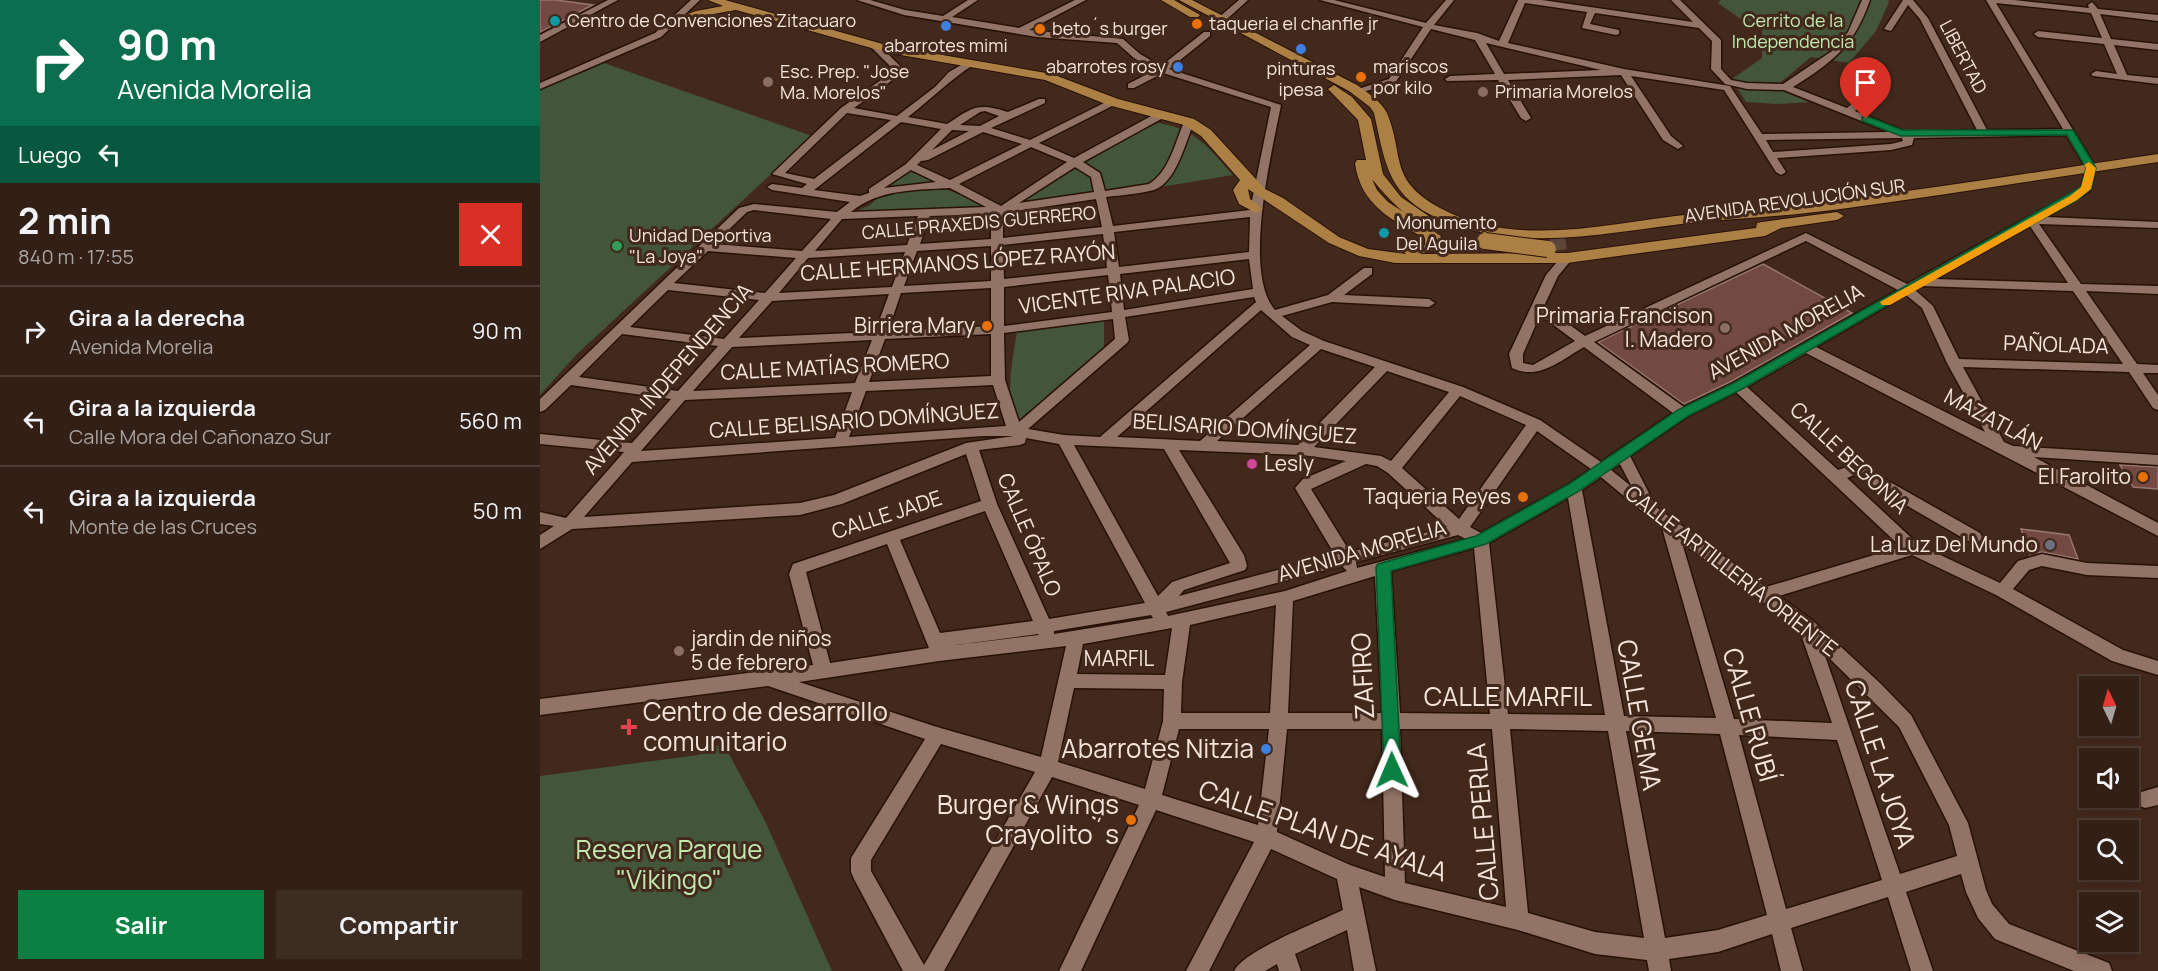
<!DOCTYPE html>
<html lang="es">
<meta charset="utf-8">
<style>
:root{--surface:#321f15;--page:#3d2c22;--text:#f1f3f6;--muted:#a8a2a0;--line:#4d3d34;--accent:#0b8043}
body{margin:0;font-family:Manrope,sans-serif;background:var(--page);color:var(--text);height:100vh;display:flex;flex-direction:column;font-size:22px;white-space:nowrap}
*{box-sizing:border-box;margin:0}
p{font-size:20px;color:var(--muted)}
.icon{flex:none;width:33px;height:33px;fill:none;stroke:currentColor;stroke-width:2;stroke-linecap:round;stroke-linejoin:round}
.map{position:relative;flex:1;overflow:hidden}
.details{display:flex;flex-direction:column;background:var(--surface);width:540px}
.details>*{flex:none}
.guide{background:#0b6e4f;color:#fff;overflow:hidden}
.needle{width:39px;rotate:355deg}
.fabs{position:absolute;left:1539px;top:676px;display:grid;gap:12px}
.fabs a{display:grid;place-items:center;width:60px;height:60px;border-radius:0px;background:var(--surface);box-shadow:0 3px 9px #0003,0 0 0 2px var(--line);font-size:30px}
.pin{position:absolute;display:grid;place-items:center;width:51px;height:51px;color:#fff;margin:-62px -26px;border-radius:50% 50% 50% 0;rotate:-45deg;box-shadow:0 0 6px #0007}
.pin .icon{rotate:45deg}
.me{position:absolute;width:66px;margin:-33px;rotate:359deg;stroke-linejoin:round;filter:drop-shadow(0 0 4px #0008)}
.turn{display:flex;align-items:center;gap:21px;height:126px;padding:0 18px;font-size:27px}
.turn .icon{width:78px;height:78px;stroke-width:2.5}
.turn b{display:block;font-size:42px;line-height:51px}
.then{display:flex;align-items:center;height:57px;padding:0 18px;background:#0003;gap:12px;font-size:22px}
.round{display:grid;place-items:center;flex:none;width:63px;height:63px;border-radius:0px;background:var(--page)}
.headline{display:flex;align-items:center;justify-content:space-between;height:102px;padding:0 18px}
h1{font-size:36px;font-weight:700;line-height:45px}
.button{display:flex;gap:12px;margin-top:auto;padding:12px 18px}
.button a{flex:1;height:69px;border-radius:0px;background:var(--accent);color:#fff;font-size:24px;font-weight:700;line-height:69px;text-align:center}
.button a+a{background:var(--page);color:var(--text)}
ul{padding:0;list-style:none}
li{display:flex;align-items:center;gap:18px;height:90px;padding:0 18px;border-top:2px solid var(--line)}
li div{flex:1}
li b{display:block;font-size:22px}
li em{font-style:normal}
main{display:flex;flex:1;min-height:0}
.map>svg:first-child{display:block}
</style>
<main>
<section class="details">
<div class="guide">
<div class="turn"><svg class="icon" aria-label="right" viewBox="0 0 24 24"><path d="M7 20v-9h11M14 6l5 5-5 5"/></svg><div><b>90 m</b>Avenida Morelia</div></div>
<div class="then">Luego<svg class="icon" aria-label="left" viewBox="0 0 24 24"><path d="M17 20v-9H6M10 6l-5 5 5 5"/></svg></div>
</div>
<div class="headline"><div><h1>2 min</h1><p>840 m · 17:55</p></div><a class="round" style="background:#d93025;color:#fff"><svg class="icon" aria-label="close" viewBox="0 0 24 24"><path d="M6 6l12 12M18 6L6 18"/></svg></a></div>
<ul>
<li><svg class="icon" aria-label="right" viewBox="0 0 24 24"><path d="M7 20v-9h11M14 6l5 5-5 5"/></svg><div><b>Gira a la derecha</b><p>Avenida Morelia</p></div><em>90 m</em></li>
<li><svg class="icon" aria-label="left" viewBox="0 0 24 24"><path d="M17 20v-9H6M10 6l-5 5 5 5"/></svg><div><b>Gira a la izquierda</b><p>Calle Mora del Cañonazo Sur</p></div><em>560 m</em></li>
<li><svg class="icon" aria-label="left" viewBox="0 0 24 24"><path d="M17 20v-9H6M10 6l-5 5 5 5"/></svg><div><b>Gira a la izquierda</b><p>Monte de las Cruces</p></div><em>50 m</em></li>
</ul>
<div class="button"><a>Salir</a><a>Compartir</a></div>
</section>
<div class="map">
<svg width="1618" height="971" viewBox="0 0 1618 971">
<rect width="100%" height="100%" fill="#42291c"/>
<g fill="#43563a">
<path d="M1181,0H1348L1349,2L1336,31L1309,63L1271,57L1241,82L1239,87L1245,92L1269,102L1238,104L1206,102L1192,79L1222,58V24L1202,20L1178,3Z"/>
<path d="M64,63L272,136L36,355L0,395V90Z"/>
<path d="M618,123C657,129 668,148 693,175L608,189L474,206L587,138Z"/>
<path d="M366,171C381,173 391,182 405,189C422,196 438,198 452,210L308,215L330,205Z"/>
<path d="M564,318V350L478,427C463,402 473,358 477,331Z"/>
<path d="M183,743L225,821L292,971H0V776L158,755Z"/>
</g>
<g fill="#724a41" stroke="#97766e" stroke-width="1.5">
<path d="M0,0H16L53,5L0,32Z"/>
<path d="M1223,264L1312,313L1192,381L1144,404L1058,342Z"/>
<path d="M1580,465L1618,467V489L1593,487Z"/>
<path d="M1481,529L1529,535L1538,559L1502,552L1490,555Z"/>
</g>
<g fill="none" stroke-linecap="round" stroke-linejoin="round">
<path stroke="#5d4539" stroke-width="16" stroke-dasharray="16 8" stroke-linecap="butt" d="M986,246L1028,241"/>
<g stroke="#281106" stroke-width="3">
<g id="minor">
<path d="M68,0H78L0,42V35Z"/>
<path d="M151,0H160L121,37L0,89V83L115,33Z"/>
<path d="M317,0H330L365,10L403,16L428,0H438L412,17L479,28L535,0H546L489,30L583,39L600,54L621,66L664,32H670V36L629,69L741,105C732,152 702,272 735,310L788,295L824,268H832V274L804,295L889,299L895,303L889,307L792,302L742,316L762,331L784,341L923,387L1000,420L1061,462L1133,413L1044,347C1021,360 999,381 972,368L969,354L1006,275L1023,255H1031L1033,258L1018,276L1004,306L1045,336L1266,233L1367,284L1541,188L1546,168L1526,135L1374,138L1372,145L1351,150L1237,158L1246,172L1241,175L1236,172L1184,90L1091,76L1131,136L1143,146L1138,149L1123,140L1081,75L968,80L991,118L986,121L981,118L958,80L907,81L905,79L910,76L955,74L935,40L891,29L855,83L815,94V90L849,79L883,27L780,0H794L886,23L906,0H914L894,25L937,33L959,41L978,0H1002L1153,22L1131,0H1140L1181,40V69L1191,80L1207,83L1243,84L1292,51L1308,32L1322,0H1330C1314,46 1293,62 1253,87L1307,108L1324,93H1330V97L1315,111L1366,132L1437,130L1380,19L1368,5L1351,31L1344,29L1363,0H1373L1388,18L1447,130L1523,129L1446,0H1474L1549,8L1548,5L1552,2L1558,9L1618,15V21L1560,14L1571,39L1618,44V50L1574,45L1587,75L1618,78V84L1553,76L1551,74L1556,71L1577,74L1564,44L1498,37L1494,34L1498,31L1562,38L1551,13L1456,3L1556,168L1550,191L1507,217L1618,222V228L1499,224L1541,284L1618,286V294L1546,291L1597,364L1618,365V373H1603L1618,395V410L1613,408L1589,372L1423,367L1464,442L1473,446L1618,455V465L1494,457L1618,523V536L1266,353L1207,387L1298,470L1315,464L1320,465L1440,533L1442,537L1440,541H1428L1314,475L1307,478L1379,545L1460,583L1478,561L1502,554L1547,563L1618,566V578L1547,575L1502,566L1489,570L1473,589L1583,650L1618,661V675L1572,661L1456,595L1372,555L1239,596L1272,620L1341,684L1371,715L1428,823L1446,890L1452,904L1469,924L1569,963L1572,971H1534L1455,939L1438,918L1426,892L1421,874L1366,892L1393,971H1371L1348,897L1251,928L1263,971H1241L1232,934L1178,952L1129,959L1131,971H1109L1107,960L1055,954L978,930L855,900L819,887L836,971H814L807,930L755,954L761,971H739L737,964L725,971H694C703,951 780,921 803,910L797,879L731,849L669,971H646L714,842L616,810L541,971H519L599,805L512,777L404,971H363L314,879L311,872V858L385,739L228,686L0,715V699L273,665L249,574L253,564L441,501L426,454L302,504L260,515L32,529L0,549V535L14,526L0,524V512L26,518L84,452L0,444V434L92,443L131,399L31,385L5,410L0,412V399L199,208L214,204L297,212L310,202L232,190L227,187L232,184L262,188L267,184L232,174L301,108L351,73L352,68L331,47V43H337L362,68L358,76L314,108L357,116L395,87L409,72L430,60L435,63L433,65C410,80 390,100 368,117L407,124C433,107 437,102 468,112L499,99H505V103L451,128L490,140L570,100H576V104L499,143L534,158L615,114H623V118L543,162L560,173L565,191L609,184C629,172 635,143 644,122L653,120L654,122C646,141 636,183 614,190C599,194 582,195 566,197L573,226L710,210L731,107L623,73L594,88H588V84L615,70L594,58L577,43L497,37L364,15ZM985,3L1047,12L1042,28L1076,35L1079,34V30L1050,24L1055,13L1159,28L1172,41L1171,69L1185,84L1207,89L1244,90L1349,132L1222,134L1190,86L1084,69L968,43ZM946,43L1061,70L964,74ZM445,111L459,116L440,126L420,125L440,112ZM307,113L351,120L274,179L245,173ZM361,122L401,129L366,164L329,189V193L320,196L274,190ZM412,130L429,131L392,150ZM443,132L482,144L410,180L377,165L381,161L388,160ZM1362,138L1363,141L1351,144L1233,152L1226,140ZM491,147L527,162L461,206L419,184ZM535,167L551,177L554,192L479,203ZM371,170L396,182L344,188ZM410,188L446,207L311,212C338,189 376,190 410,188ZM556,199L562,227L463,238V213ZM214,210L291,219L262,251L174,244L207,212ZM451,214V239L380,244L390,216ZM378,216L367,245L275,251L302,219ZM710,217L709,252L579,267L574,232ZM1490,226L1528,283L1395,279ZM563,234L567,268L464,279L463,245ZM1266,241L1358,290L1193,383L1144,407L1054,342ZM451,246V281L364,286L377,251ZM168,251L256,258L225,293L134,283ZM365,252L352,287L239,293L268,258ZM709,259L713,289L584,310L580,274ZM568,275L572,312L464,326V287ZM1382,286L1533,291L1583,364L1419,359L1393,306L1375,290ZM451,288V326L348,331L361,293ZM128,290L219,300L184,339L90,327ZM349,294L335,332L199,338L232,301ZM1366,295L1382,308L1407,363L1445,432L1276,347ZM714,297L716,302L560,437L524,435L488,429L587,343L589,340L585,317ZM721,310L752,337L770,345L660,441L577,437ZM1000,315L1035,341L993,365L983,363V354ZM573,319L575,339L479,422L465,380L464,333ZM82,334L178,346L138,391L39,377ZM451,334V376L329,382L345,339ZM332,340L315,383L153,391L192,347ZM781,349L835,367L758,445L677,441ZM847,371L909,392L851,461L841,456L774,447ZM453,385L466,426L309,437L326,391ZM312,392L295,438L101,451L145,400ZM1196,392L1361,547L1226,587L1116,507L1090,456L1148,416ZM920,396L986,425L919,519L862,468ZM997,431L1051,469L1029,484L941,533L930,527ZM443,436H474L426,443L294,495L260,503L44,517L92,462ZM486,438L519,444L605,603L509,619L457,504L439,450L480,445L485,443ZM534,445L624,449L690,563L632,582L618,596ZM639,450L762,455L806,461L763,479L755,488L795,555L639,596L644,590L705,570L707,566L704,555ZM826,464L837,466L848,473L907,527L810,552L771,489ZM1080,464L1092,487L1071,470ZM1061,477L1122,528L1176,718L1084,716L1042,490ZM1028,498L1065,715L968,714L949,543ZM445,511L493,621L400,633L360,540ZM918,535L926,539L817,568L816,562ZM1142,543L1259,629L1292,723L1194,719ZM347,544L389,648L290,663L266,572ZM934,548L950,714L860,713L851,571ZM802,566L807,571L745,591L642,613L628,616L626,612ZM835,576L842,713H748L753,601ZM736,605L730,713H641L642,682L650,625ZM611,615L613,618L514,634V631ZM632,628L625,675L537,674L543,644ZM498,634L499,635L416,645ZM526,646L501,757L397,727L259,682L399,661ZM1284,653L1359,727L1409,825L1417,856L1360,874ZM534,688L624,689L623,721L605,789L518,762ZM639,729H729L718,825L622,795ZM747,729H842L845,877L810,865L737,832ZM860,729H952L966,907L865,883ZM970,729L1068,731L1104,938L1055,932L988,913ZM1086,731L1180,734L1227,915L1178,930L1125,938ZM1199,735L1297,740L1342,880L1246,909ZM401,744L495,772L384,965L331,871V860Z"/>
<path d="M699,0H708L677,28H671V24Z"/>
<path d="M1618,787V805L1605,808L1598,805L1595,799L1598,793Z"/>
</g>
</g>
<g stroke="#281106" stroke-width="2">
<g id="major">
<path d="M168,0H185L350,46L512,74L578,99L654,119L671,130L725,189L743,198L799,237L828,249L866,254L862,250L865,247L885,245V238C852,221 820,204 815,163L817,160H826L818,120L788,89L794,85L812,97L831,119L843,174L861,197L896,221L894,224C874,229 844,194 832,179L837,190L848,202L901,236L898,249L879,254L1027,253L1216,228L1217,223L1222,222L1297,212L1304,216L1297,220L1241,228L1225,236L1027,263H855L819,256L789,243L708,189L710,199L723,209L716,213L699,204L693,190L700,180L661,136L644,125L568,105L505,80L349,53L196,10L162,16L134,24L128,21L156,11L183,6Z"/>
<path d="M621,0H634L660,15L658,17H650Z"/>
<path d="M639,0H652L817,85C828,93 841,101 847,113C865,157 848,179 900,208C977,250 1072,222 1154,214C1205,209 1257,206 1308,199C1411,186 1515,169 1618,154V162C1515,177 1412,194 1308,208C1259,215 1208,218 1159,222C1070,231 976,257 891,215C846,192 844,157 834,113L830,107L809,91Z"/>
</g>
</g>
<use href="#minor" fill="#927466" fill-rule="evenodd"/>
<use href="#major" fill="#ac7f44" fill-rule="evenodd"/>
<g stroke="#281106" stroke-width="18" stroke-linecap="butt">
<path id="major-bridge" d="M945,241L1008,249"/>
</g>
<use href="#major-bridge" stroke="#ac7f44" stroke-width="16"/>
</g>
<path fill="#0b8043" stroke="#07532c" stroke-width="1.5" d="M1322,117H1329L1362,130H1533L1556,168L1551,189L1537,200L1384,284L1202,389L1148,416L1039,491L946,544L851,571L861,770L858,776L852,778L846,776L844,770L836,567L838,564L936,536L1029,484L1138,410L1194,383L1541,187L1546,168L1527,135L1361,136L1322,121Z"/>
<path fill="#f59e0b" d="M1549,162L1556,168L1551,189L1537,200L1350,305H1342L1340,302L1530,196L1541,187L1546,168L1544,165Z"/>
<g fill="#0f9aa8" stroke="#42291c" stroke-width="2">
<circle cx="15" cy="21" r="6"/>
<circle cx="844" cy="233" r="6"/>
</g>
<g fill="#e8710a" stroke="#42291c" stroke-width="2">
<circle cx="657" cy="24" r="6"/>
<circle cx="500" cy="29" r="6"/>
<circle cx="821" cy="77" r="6"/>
<circle cx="447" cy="326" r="6"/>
<circle cx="1603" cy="477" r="6"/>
<circle cx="983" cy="497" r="6"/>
<circle cx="591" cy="820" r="6"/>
</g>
<g fill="#3f7fe0" stroke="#42291c" stroke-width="2">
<circle cx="406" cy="26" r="6"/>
<circle cx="761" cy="49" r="6"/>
<circle cx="638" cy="67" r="6"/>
<circle cx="726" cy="749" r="6"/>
</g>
<g fill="#8d6e63" stroke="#42291c" stroke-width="2">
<circle cx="228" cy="82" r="6"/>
<circle cx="943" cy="92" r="6"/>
<circle cx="1185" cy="328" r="6"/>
<circle cx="139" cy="651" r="6"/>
</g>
<circle fill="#2e9e5b" stroke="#42291c" stroke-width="2" cx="77" cy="246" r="6"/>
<circle fill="#d1479c" stroke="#42291c" stroke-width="2" cx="712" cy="464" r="6"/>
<circle fill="#6b7280" stroke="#42291c" stroke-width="2" cx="1510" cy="545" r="6"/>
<path fill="#e0444e" stroke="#42291c" stroke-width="2" d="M86 718h6v6h6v6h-6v6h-6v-6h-6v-6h6z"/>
<g text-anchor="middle" stroke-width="6" stroke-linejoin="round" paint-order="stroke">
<g font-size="18" fill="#f5e4dc" stroke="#42291c" text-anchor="start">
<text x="27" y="27">Centro de Convenciones Zitacuaro</text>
<text x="669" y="30">taqueria el chanfle jr</text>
<text x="512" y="35">beto´s burger</text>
<text x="406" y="52" text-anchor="middle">abarrotes mimi</text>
<text x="626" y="73" text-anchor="end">abarrotes rosy</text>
<text x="833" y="73">mariscos<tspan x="833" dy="21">por kilo</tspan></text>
<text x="761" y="75" text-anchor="middle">pinturas<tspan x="761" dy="21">ipesa</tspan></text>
<text x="240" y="78">Esc. Prep. "Jose<tspan x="240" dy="21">Ma. Morelos"</tspan></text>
<text x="955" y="98">Primaria Morelos</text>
<text x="856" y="229">Monumento<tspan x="856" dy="21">Del Aguila</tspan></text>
<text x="89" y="242">Unidad Deportiva<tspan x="89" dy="21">"La Joya"</tspan></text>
</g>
<g font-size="18" fill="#c1e8ae" stroke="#42291c">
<text x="1253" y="27">Cerrito de la<tspan x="1253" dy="21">Independencia</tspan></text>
</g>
<g font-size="18" fill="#f5e4dc" stroke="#42291c">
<text transform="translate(1423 57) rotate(62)" y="6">LIBERTAD</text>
<text transform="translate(1255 201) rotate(-8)" y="6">AVENIDA REVOLUCIÓN SUR</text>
<text transform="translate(439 223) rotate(-5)" y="6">CALLE PRAXEDIS GUERRERO</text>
</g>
<g font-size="21" fill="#f5e4dc" stroke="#42291c">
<text transform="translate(418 263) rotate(-4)" y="7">CALLE HERMANOS LÓPEZ RAYÓN</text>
<text transform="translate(587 292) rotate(-8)" y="7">VICENTE RIVA PALACIO</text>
<text transform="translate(1246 332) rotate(-29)" y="7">AVENIDA MORELIA</text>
<text transform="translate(1516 345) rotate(2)" y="7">PAÑOLADA</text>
<text transform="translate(295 367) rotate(-3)" y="7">CALLE MATÍAS ROMERO</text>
<text transform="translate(128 379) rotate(-49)" y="7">AVENIDA INDEPENDENCIA</text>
<text transform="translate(1453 420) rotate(28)" y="7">MAZATLÁN</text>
<text transform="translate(314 421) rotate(-4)" y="7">CALLE BELISARIO DOMÍNGUEZ</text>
<text transform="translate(705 429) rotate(4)" y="7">BELISARIO DOMÍNGUEZ</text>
<text transform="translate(1309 458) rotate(43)" y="7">CALLE BEGONIA</text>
<text transform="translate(347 515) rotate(-18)" y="7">CALLE JADE</text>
<text transform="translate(489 535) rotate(67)" y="7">CALLE ÓPALO</text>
<text transform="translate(822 551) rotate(-16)" y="7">AVENIDA MORELIA</text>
<text transform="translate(1191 571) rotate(38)" y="7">CALLE ARTILLERÍA ORIENTE</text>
<text x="579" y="666">MARFIL</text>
</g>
<g font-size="21" fill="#f5e4dc" stroke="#42291c" text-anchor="end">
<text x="1173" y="323">Primaria Francison<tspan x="1173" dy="24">I. Madero</tspan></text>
<text x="435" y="333">Birriera Mary</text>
<text x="724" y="471" text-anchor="start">Lesly</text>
<text x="1591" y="484">El Farolito</text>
<text x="971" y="504">Taqueria Reyes</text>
<text x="1498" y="552">La Luz Del Mundo</text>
<text x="151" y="646" text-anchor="start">jardin de niños<tspan x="151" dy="24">5 de febrero</tspan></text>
</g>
<g font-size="26" fill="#f5e4dc" stroke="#42291c">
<text transform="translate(823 676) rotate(-93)" y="9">ZAFIRO</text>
<text x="968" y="706">CALLE MARFIL</text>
<text transform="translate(1099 715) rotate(80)" y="9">CALLE GEMA</text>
<text transform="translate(1210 715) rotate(74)" y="9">CALLE RUBÍ</text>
<text transform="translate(1340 764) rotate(72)" y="9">CALLE LA JOYA</text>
<text transform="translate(943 822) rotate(-95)" y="9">CALLE PERLA</text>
<text transform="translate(783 831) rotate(19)" y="9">CALLE PLAN DE AYALA</text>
</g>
<g font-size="26" fill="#f5e4dc" stroke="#42291c" text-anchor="end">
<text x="103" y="721" text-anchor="start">Centro de desarrollo<tspan x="103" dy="30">comunitario</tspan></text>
<text x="714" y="758">Abarrotes Nitzia</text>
<text x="579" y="814">Burger &amp; Wings<tspan x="579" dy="30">Crayolito´s</tspan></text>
</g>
<g font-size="26" fill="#c1e8ae" stroke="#42291c">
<text x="129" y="859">Reserva Parque<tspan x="129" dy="30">"Vikingo"</tspan></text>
</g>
</g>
</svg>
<div class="fabs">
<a><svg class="needle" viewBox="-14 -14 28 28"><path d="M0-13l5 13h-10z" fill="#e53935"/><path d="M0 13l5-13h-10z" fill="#a8a2a0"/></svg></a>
<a><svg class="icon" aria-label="sound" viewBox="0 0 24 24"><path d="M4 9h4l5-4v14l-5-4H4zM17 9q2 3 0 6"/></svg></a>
<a><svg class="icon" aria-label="search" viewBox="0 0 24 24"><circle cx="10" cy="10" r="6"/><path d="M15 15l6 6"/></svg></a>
<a><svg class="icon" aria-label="layers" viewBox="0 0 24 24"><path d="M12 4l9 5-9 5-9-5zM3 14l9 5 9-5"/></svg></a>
</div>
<div class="pin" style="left:1326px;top:119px;background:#d93025"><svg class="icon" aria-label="arrive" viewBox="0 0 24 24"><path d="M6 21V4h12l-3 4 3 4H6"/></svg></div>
<svg class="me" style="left:852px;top:770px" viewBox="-20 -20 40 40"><path d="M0-17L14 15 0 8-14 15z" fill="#0b8043" stroke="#fff" stroke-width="4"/></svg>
</div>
</main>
